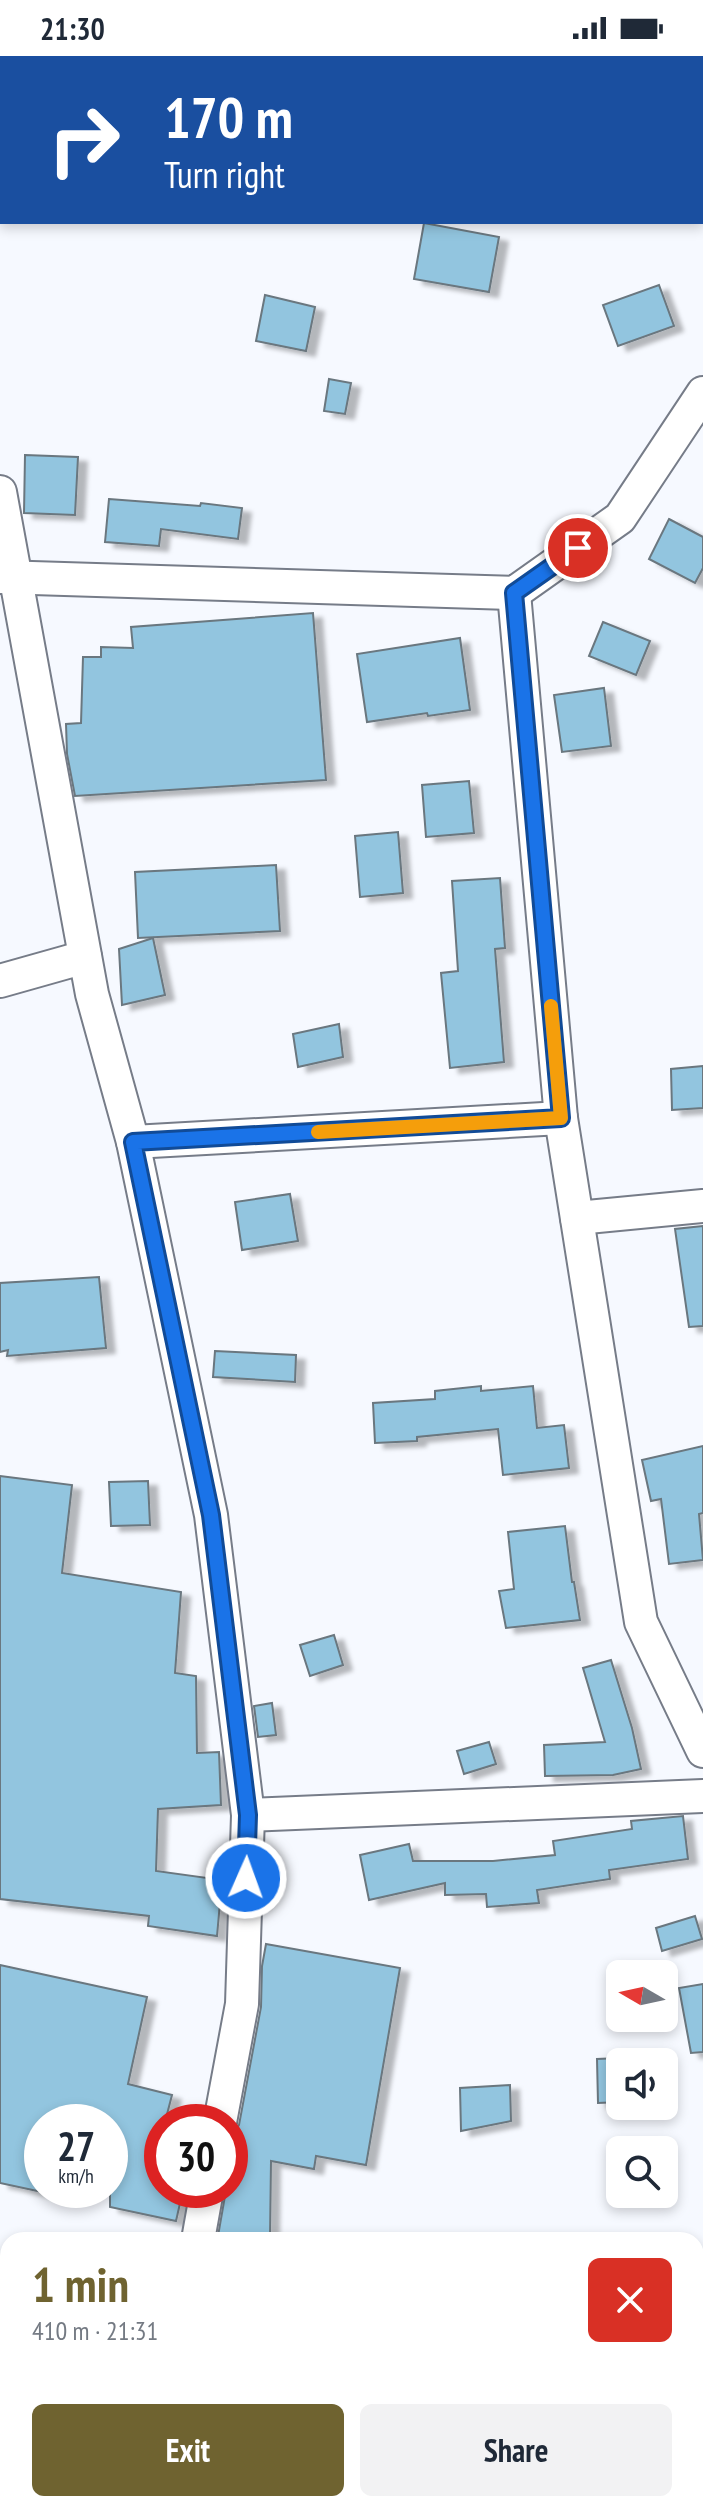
<!DOCTYPE html>
<meta charset="utf-8">
<style>
:root{--surface:#fff;--page:#f2f2f3;--text:#1f2937;--muted:#747a83;--accent:#6f6330}
body{margin:0;font-family:"PT Sans Narrow",sans-serif;background:var(--page);color:var(--text);height:100vh;display:flex;flex-direction:column;font-size:30px;white-space:nowrap}
*{box-sizing:border-box;margin:0}
p{font-size:26px;color:var(--muted)}
.icon{flex:none;width:44px;height:44px;fill:none;stroke:currentColor;stroke-width:2;stroke-linecap:round;stroke-linejoin:round}
.map{position:relative;flex:1;overflow:hidden}
.details{position:absolute;left:0px;top:2176px;width:704px;height:280px;display:flex;flex-direction:column;background:var(--surface);border-radius:24px 24px 0 0;box-shadow:0 4px 12px #0003}
.details>*{flex:none}
.guide{position:absolute;left:0px;top:0px;width:704px;height:168px;box-shadow:0 4px 12px #0003;background:#1a4fa0;color:#fff;overflow:hidden}
.needle{width:52px;rotate:279deg}
.fabs{position:absolute;left:606px;top:1904px;display:grid;gap:16px}
.fabs a{display:grid;place-items:center;width:72px;height:72px;border-radius:12px;background:var(--surface);box-shadow:0 4px 12px #0003;font-size:40px}
.speed{position:absolute;left:24px;top:2048px;display:flex;gap:16px;font-size:40px;font-weight:700;text-align:center}
.speed>*{display:grid;place-content:center;width:104px;height:104px;border-radius:50%;background:var(--surface);box-shadow:0 4px 12px #0003;line-height:1}
.speed small{font-size:20px;font-weight:400}
.speed .limit{border:12px solid #d22;background:#fff;color:#111}
.pin{position:absolute;display:grid;place-items:center;width:68px;height:68px;color:#fff;margin:-34px;border:4px solid #fff;border-radius:50%;box-shadow:0 2px 8px #0007}
.me{position:absolute;width:88px;margin:-44px;rotate:2deg;stroke-linejoin:round;filter:drop-shadow(0 0 6px #0008)}
.turn{display:flex;align-items:center;gap:28px;height:168px;padding:0 32px;font-size:36px}
.turn .icon{width:104px;height:104px;stroke-width:2.5}
.turn b{display:block;font-size:56px;line-height:68px}
.round{display:grid;place-items:center;flex:none;width:84px;height:84px;border-radius:12px;background:var(--page)}
.summary{display:flex;align-items:center;justify-content:space-between;height:136px;padding:0 32px}
h1{font-size:48px;font-weight:600;line-height:60px;color:var(--accent)}
.cta{display:flex;gap:16px;margin-top:auto;padding:16px 32px}
.cta a{flex:1;height:92px;border-radius:12px;background:var(--accent);color:#fff;font-size:32px;font-weight:600;line-height:92px;text-align:center}
.cta a+a{background:var(--page);color:var(--text)}
.status{display:flex;justify-content:space-between;align-items:center;height:56px;padding:0 40px;background:var(--surface);direction:ltr}
.status svg{height:22px;fill:currentColor}
.map>svg:first-child{display:block}
</style>
<div class="status"><b>21:30</b><svg viewBox="0 0 49 12"><path d="M0 12V9h3v3zM5 12V6h3v6zM10 12V3h3v9zM15 12V0h3v12zM26 1h20v11H26zM47 4h2v5h-2z"/></svg></div>
<div class="map">
<svg width="703" height="2456" viewBox="0 0 703 2456">
<defs>
<filter id="shadow"><feDropShadow dx="9" dy="5" stdDeviation="2" flood-color="#0004"/></filter>
</defs>
<rect width="100%" height="100%" fill="#f6f9ff"/>
<g fill="#92c5df" stroke="#6a777f" stroke-width="2" filter="url(#shadow)">
<path d="M424,167L499,181L489,236L414,223Z"/>
<path d="M659,229L674,270L618,290L603,249Z"/>
<path d="M265,239L315,251L306,295L256,285Z"/>
<path d="M329,323L351,327L345,358L324,355Z"/>
<path d="M25,399L78,401L75,459L24,457Z"/>
<path d="M109,443L200,450L201,447L242,452L238,483L161,473L159,490L105,486Z"/>
<path d="M669,463L703,481V512L695,527L649,503Z"/>
<path d="M313,557L326,724L75,740L67,698L66,668L81,667L83,601H101V591L133,592L131,571Z"/>
<path d="M603,566L650,585L636,619L589,600Z"/>
<path d="M460,582L470,654L428,660L427,657L367,666L357,598Z"/>
<path d="M604,632L611,690L562,696L554,639Z"/>
<path d="M469,725L474,777L426,781L422,729Z"/>
<path d="M398,776L403,837L360,841L355,780Z"/>
<path d="M276,809L280,875L138,882L135,816Z"/>
<path d="M500,822L505,892L495,893L504,1006L450,1012L441,917L458,915L452,825Z"/>
<path d="M153,882L165,939L122,949L119,893Z"/>
<path d="M339,968L343,1001L298,1011L293,978Z"/>
<path d="M703,1010V1052L672,1054L671,1013Z"/>
<path d="M290,1138L298,1185L242,1194L235,1146Z"/>
<path d="M703,1170V1270L689,1271L675,1173Z"/>
<path d="M99,1221L106,1292L7,1300L8,1294L0,1296V1227Z"/>
<path d="M215,1295L296,1299L295,1326L213,1321Z"/>
<path d="M481,1330V1335L533,1330L537,1372L564,1369L569,1412L503,1419L498,1373L417,1381V1385L375,1387L373,1347L435,1343V1335Z"/>
<path d="M703,1390V1457L699,1458L703,1504L669,1508L661,1443L651,1445L642,1404Z"/>
<path d="M0,1420L72,1429L62,1517L181,1536L175,1617L196,1620L197,1697L219,1696L221,1749L158,1753L156,1815L222,1824L217,1880L148,1870L149,1860L0,1843Z"/>
<path d="M148,1425L150,1469L111,1470L109,1426Z"/>
<path d="M565,1470L572,1526H574L580,1564L506,1572L499,1535L514,1533L508,1476Z"/>
<path d="M334,1579L343,1609L310,1620L300,1589Z"/>
<path d="M611,1604L632,1672L641,1713L613,1719L545,1720L544,1689L605,1686L583,1612Z"/>
<path d="M272,1647L276,1679L258,1681L254,1650Z"/>
<path d="M489,1686L496,1708L464,1718L457,1695Z"/>
<path d="M683,1760L688,1803L609,1814L610,1823L537,1834L539,1847L487,1851L486,1838L445,1839V1827L369,1844L360,1799L409,1788L413,1805H493L555,1799L553,1785L632,1773L631,1765Z"/>
<path d="M695,1860L702,1883L662,1895L656,1872Z"/>
<path d="M266,1888L400,1912L366,2109L316,2100L314,2113L271,2105L270,2181L218,2180L226,2134H230L232,2080L239,2069L261,1951L262,1910Z"/>
<path d="M0,1909L147,1941L128,2028L172,2039L165,2066H162V2134H183L176,2165L110,2151V2066H42V2136L0,2127Z"/>
<path d="M703,1928V1996L691,1997L679,1932Z"/>
<path d="M620,2002V2046L598,2047L597,2003Z"/>
<path d="M510,2029L511,2065L461,2075L460,2032Z"/>
</g>
<g fill="none" stroke-linecap="round" stroke-linejoin="round">
<g stroke="#767c88" stroke-width="36">
<g id="street">
<path d="M503,0L510,2"/>
<path d="M702,30L703,31"/>
<path d="M0,436L92,938L133,1086L211,1459L248,1759L242,1948L220,2066"/>
<path d="M0,521L514,537L620,462L703,337"/>
<path d="M514,537L561,1062L641,1566L703,1695"/>
<path d="M0,925L85,901"/>
<path d="M133,1086L561,1062"/>
<path d="M577,1162L703,1150"/>
<path d="M248,1759L703,1740"/>
<path d="M198,2184L207,2134"/>
<path d="M696,2372L703,2371"/>
<path d="M284,2448L286,2456"/>
</g>
</g>
<use href="#street" stroke="#fff" stroke-width="32"/>
</g>
<g fill="none" stroke-linecap="round" stroke-linejoin="round">
<g stroke="#114b97" stroke-width="20">
<path id="route" d="M246,1822L248,1759L211,1459L133,1086L561,1062L514,537L578,492"/>
</g>
<use href="#route" stroke="#1a73e8" stroke-width="14"/>
<path stroke="#f59e0b" stroke-width="14" d="M318,1076L561,1062L551,950"/>
</g>
</svg>
<div class="fabs">
<a><svg class="needle" viewBox="-14 -14 28 28"><path d="M0-13l5 13h-10z" fill="#e53935"/><path d="M0 13l5-13h-10z" fill="#747a83"/></svg></a>
<a><svg class="icon" aria-label="sound" viewBox="0 0 24 24"><path d="M4 9h4l5-4v14l-5-4H4zM17 9q2 3 0 6"/></svg></a>
<a><svg class="icon" aria-label="search" viewBox="0 0 24 24"><circle cx="10" cy="10" r="6"/><path d="M15 15l6 6"/></svg></a>
</div>
<div class="speed"><div>27<small>km/h</small></div><div class="limit">30</div></div>
<div class="pin" style="left:578px;top:492px;background:#d93025"><svg class="icon" aria-label="arrive" viewBox="0 0 24 24"><path d="M6 21V4h12l-3 4 3 4H6"/></svg></div>
<svg class="me" style="left:246px;top:1822px" viewBox="-20 -20 40 40"><circle r="17" fill="#1a73e8" stroke="#fff" stroke-width="3"/><path d="M0-11L8 9 0 5-8 9z" fill="#fff"/></svg>
<div class="guide">
<div class="turn"><svg class="icon" aria-label="right" viewBox="0 0 24 24"><path d="M7 20v-9h11M14 6l5 5-5 5"/></svg><div><b>170 m</b>Turn right</div></div>
</div>
<section class="details">
<div class="summary"><div><h1>1 min</h1><p>410 m · 21:31</p></div><a class="round" style="background:#d93025;color:#fff"><svg class="icon" aria-label="close" viewBox="0 0 24 24"><path d="M6 6l12 12M18 6L6 18"/></svg></a></div>
<div class="cta"><a>Exit</a><a>Share</a></div>
</section>
</div>
